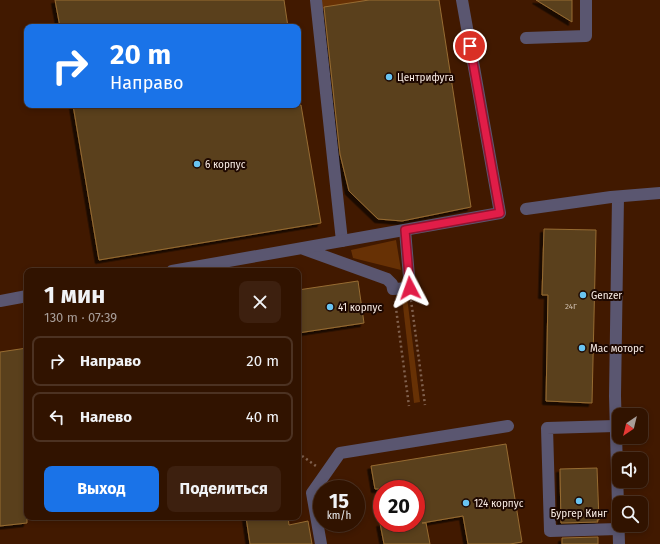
<!DOCTYPE html>
<html lang="ru">
<meta charset="utf-8">
<style>
:root{--surface:#311300;--page:#3d200f;--text:#f1f3f6;--muted:#a89e99;--line:#4c3222;--accent:#1a73e8}
body{margin:0;font-family:"Fira Sans",sans-serif;background:var(--page);color:var(--text);height:100vh;display:flex;flex-direction:column;font-size:15px;white-space:nowrap}
*{box-sizing:border-box;margin:0}
p{font-size:13px;color:var(--muted)}
.icon{flex:none;width:22px;height:22px;fill:none;stroke:currentColor;stroke-width:2;stroke-linecap:round;stroke-linejoin:round}
.map{position:relative;flex:1;overflow:hidden}
.drawer{position:absolute;left:24px;top:268px;width:277px;height:252px;display:flex;flex-direction:column;background:var(--surface);border-radius:8px;box-shadow:0 2px 6px #0003,0 0 0 1px var(--line)}
.drawer>*{flex:none}
.top-card{position:absolute;left:24px;top:24px;width:277px;height:84px;border-radius:8px;box-shadow:0 2px 6px #0003,0 0 0 1px var(--line);background:#1a73e8;color:#fff;overflow:hidden}
.needle{width:26px;rotate:215deg}
.controls{position:absolute;left:612px;top:408px;display:grid;gap:8px}
.controls a{display:grid;place-items:center;width:36px;height:36px;border-radius:8px;background:var(--surface);box-shadow:0 2px 6px #0003,0 0 0 1px var(--line);font-size:20px}
.speed{position:absolute;left:313px;top:480px;display:flex;gap:8px;font-size:20px;font-weight:700;text-align:center}
.speed>*{display:grid;place-content:center;width:52px;height:52px;border-radius:50%;background:var(--surface);box-shadow:0 2px 6px #0003,0 0 0 1px var(--line);line-height:1}
.speed small{font-size:10px;font-weight:400}
.speed .limit{border:6px solid #d22;background:#fff;color:#111}
.pin{position:absolute;display:grid;place-items:center;width:34px;height:34px;color:#fff;margin:-17px;border:2px solid #fff;border-radius:50%;box-shadow:0 1px 4px #0007}
.me{position:absolute;width:44px;margin:-22px;rotate:356deg;stroke-linejoin:round;filter:drop-shadow(0 0 3px #0008)}
.turn{display:flex;align-items:center;gap:14px;height:84px;padding:0 20px;font-size:18px}
.turn .icon{width:52px;height:52px;stroke-width:2.5}
.turn b{display:block;font-size:28px;line-height:34px}
.round{display:grid;place-items:center;flex:none;width:42px;height:42px;border-radius:8px;background:var(--page)}
.overview{display:flex;align-items:center;justify-content:space-between;height:68px;padding:0 20px}
h1{font-size:24px;font-weight:700;line-height:30px}
.cta{display:flex;gap:8px;margin-top:auto;padding:8px 20px}
.cta a{flex:1;height:46px;border-radius:8px;background:var(--accent);color:#fff;font-size:16px;font-weight:700;line-height:46px;text-align:center}
.cta a+a{background:var(--page);color:var(--text)}
ul{padding:0;list-style:none}
li{display:flex;align-items:center;gap:12px;height:50px;margin:0 8px 6px;padding:0 12px;border:2px solid var(--line);border-radius:8px}
li div{flex:1}
li b{display:block;font-size:15px}
li em{font-style:normal}
.map>svg:first-child{display:block}
</style>
<div class="map">
<svg width="660" height="544" viewBox="0 0 660 544">
<defs>
<filter id="shadow"><feDropShadow dx="-3.5" dy="3.5" stdDeviation="0" flood-color="#0009"/></filter>
</defs>
<rect width="100%" height="100%" fill="#411900"/>
<g fill="#673105">
<path d="M318,0H376L320,9Z"/>
<path d="M396,240L401,270L353,258L351,250Z"/>
<path d="M402,297H407L420,402L414,403Z"/>
</g>
<g fill="#5a401e" stroke="#976c32" filter="url(#shadow)">
<path d="M55,0H284L288,27H60Z"/>
<path d="M369,0H439L471,207L402,221L378,219L349,191L340,154L324,7Z"/>
<path d="M536,0H572V22Z"/>
<path d="M73,105H301L321,223L99,260Z"/>
<path d="M544,229L596,230L592,403L546,401L548,295H542Z"/>
<path d="M358,281L364,323L298,333V290Z"/>
<path d="M27,348V523L0,526V352Z"/>
<path d="M506,444L522,542L510,544H468L463,516L422,523H426L430,544H384L380,523H416V489H375L371,466Z"/>
<path d="M597,468L599,520H597L598,522L561,523L560,469Z"/>
<path d="M246,517H288L289,525L308,521L312,544H250Z"/>
<path d="M598,537V544H562V538Z"/>
</g>
<g fill="none" stroke-linecap="round" stroke-linejoin="round">
<g stroke="#80614e" stroke-width="2.5" stroke-dasharray="2 3" stroke-linecap="butt">
<path d="M411,300L425,405"/>
<path d="M395,301L409,406"/>
<path d="M298,453L316,466"/>
</g>
<g stroke="#5a5670" stroke-width="12">
<path d="M316,0L342,241"/>
<path d="M526,38L586,36V0"/>
<path d="M618,197L615,396L619,544"/>
<path d="M526,209L611,197L660,193"/>
<path d="M304,249L387,279L392,284L393,289L410,288L405,230"/>
<path d="M172,271L500,213L462,0"/>
<path d="M0,301L27,296"/>
<path d="M615,426L547,428L550,531L618,529"/>
<path d="M321,544L312,493L340,453L508,426"/>
</g>
</g>
<g fill="none" stroke-linecap="round" stroke-linejoin="round">
<g stroke="#92132f" stroke-width="10">
<path id="route" d="M410,288L405,230L500,213L470,46"/>
</g>
<use href="#route" stroke="#e11d48" stroke-width="7"/>
</g>
<g fill="#69c4f1" stroke="#1e0800" stroke-width="1.5">
<circle cx="389" cy="77" r="4"/>
<circle cx="197" cy="164" r="4"/>
<circle cx="583" cy="295" r="4"/>
<circle cx="330" cy="307" r="4"/>
<circle cx="582" cy="348" r="4"/>
<circle cx="579" cy="501" r="4"/>
<circle cx="466" cy="503" r="4"/>
</g>
<g text-anchor="middle" stroke-width="4" stroke-linejoin="round" paint-order="stroke">
<g font-size="8" fill="#d2c2b3">
<text x="571" y="309">24Г</text>
</g>
<g font-size="10" fill="#faede5" stroke="#1e0800" text-anchor="start">
<text x="397" y="81">Центрифуга</text>
<text x="205" y="168">6 корпус</text>
<text x="591" y="299">Genzer</text>
<text x="338" y="311">41 корпус</text>
<text x="590" y="352">Мас моторс</text>
<text x="474" y="507">124 корпус</text>
<text x="579" y="517" text-anchor="middle">Бургер Кинг</text>
</g>
</g>
</svg>
<div class="controls">
<a><svg class="needle" viewBox="-14 -14 28 28"><path d="M0-13l5 13h-10z" fill="#e53935"/><path d="M0 13l5-13h-10z" fill="#a89e99"/></svg></a>
<a><svg class="icon" aria-label="sound" viewBox="0 0 24 24"><path d="M4 9h4l5-4v14l-5-4H4zM17 9q2 3 0 6"/></svg></a>
<a><svg class="icon" aria-label="search" viewBox="0 0 24 24"><circle cx="10" cy="10" r="6"/><path d="M15 15l6 6"/></svg></a>
</div>
<div class="speed"><div>15<small>km/h</small></div><div class="limit">20</div></div>
<div class="pin" style="left:470px;top:46px;background:#d93025"><svg class="icon" aria-label="arrive" viewBox="0 0 24 24"><path d="M6 21V4h12l-3 4 3 4H6"/></svg></div>
<svg class="me" style="left:410px;top:288px" viewBox="-20 -20 40 40"><path d="M0-17L14 15 0 8-14 15z" fill="#e11d48" stroke="#fff" stroke-width="4"/></svg>
<div class="top-card">
<div class="turn"><svg class="icon" aria-label="right" viewBox="0 0 24 24"><path d="M7 20v-9h11M14 6l5 5-5 5"/></svg><div><b>20 m</b>Направо</div></div>
</div>
<section class="drawer">
<div class="overview"><div><h1>1 мин</h1><p>130 m · 07:39</p></div><a class="round"><svg class="icon" aria-label="close" viewBox="0 0 24 24"><path d="M6 6l12 12M18 6L6 18"/></svg></a></div>
<ul>
<li><svg class="icon" aria-label="right" viewBox="0 0 24 24"><path d="M7 20v-9h11M14 6l5 5-5 5"/></svg><div><b>Направо</b></div><em>20 m</em></li>
<li><svg class="icon" aria-label="left" viewBox="0 0 24 24"><path d="M17 20v-9H6M10 6l-5 5 5 5"/></svg><div><b>Налево</b></div><em>40 m</em></li>
</ul>
<div class="cta"><a>Выход</a><a>Поделиться</a></div>
</section>
</div>
